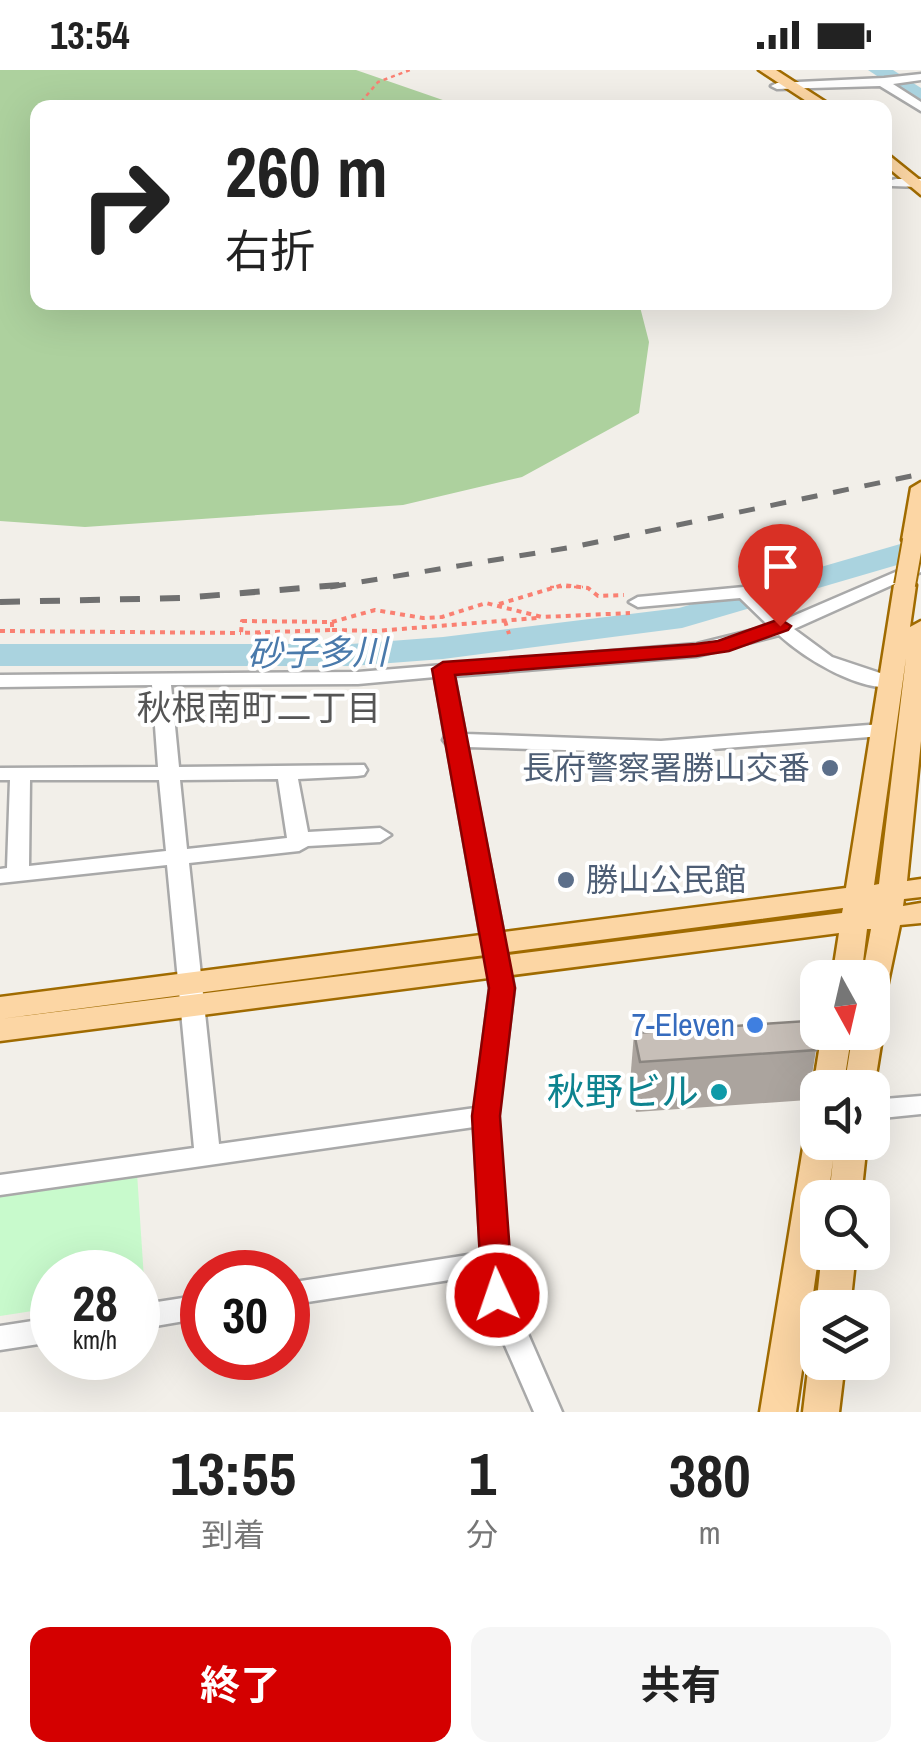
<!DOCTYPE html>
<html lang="ja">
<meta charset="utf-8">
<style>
:root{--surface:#fff;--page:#f6f6f6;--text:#222;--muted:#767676;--accent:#d40000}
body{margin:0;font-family:"Archivo Narrow","Noto Sans JP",sans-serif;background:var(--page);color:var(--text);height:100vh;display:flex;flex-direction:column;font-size:38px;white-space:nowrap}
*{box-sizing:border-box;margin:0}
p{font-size:32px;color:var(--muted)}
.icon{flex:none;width:55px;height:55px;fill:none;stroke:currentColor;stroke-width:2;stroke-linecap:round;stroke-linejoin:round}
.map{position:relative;height:1342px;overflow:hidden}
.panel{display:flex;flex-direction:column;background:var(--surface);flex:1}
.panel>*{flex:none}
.hud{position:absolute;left:30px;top:30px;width:862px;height:210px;border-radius:20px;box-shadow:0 10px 40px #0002;background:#fff;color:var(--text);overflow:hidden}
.needle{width:65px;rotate:172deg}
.fabs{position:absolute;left:800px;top:890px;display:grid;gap:20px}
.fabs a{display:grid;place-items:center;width:90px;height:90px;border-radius:20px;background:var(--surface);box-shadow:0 10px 40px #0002;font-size:50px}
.speed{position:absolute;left:30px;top:1180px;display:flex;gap:20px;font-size:50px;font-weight:700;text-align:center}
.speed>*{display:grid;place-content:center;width:130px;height:130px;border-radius:50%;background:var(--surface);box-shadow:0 10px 40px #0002;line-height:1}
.speed small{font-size:25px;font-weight:400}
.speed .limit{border:15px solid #d22;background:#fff;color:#111}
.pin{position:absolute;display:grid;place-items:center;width:85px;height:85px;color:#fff;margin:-102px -42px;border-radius:50% 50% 50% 0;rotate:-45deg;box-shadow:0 0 10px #0007}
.pin .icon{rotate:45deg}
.me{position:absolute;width:110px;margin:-55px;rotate:357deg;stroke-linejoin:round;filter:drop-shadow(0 0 8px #0008)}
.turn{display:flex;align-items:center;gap:35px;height:210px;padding:0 30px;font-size:45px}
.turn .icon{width:130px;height:130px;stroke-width:2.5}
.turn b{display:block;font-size:70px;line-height:85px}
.eta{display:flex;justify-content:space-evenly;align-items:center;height:170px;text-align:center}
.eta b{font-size:60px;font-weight:700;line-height:70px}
.action{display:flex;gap:20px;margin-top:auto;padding:20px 30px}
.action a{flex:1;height:115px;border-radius:20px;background:var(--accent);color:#fff;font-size:40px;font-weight:700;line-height:115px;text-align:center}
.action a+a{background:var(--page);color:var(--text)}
.status{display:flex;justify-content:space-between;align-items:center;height:70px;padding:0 50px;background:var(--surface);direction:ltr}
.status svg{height:28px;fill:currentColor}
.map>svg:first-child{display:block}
</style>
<div class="status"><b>13:54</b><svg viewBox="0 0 49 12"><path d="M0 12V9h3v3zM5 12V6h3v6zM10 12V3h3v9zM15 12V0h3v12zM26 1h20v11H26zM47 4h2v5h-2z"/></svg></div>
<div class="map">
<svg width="921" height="1342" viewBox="0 0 921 1342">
<rect width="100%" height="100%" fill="#f2efe9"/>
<path fill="#add19e" d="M0,0H356L463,37L38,38V232L639,233L649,272L639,343L522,407L403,435L85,457L0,451Z"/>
<path fill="#c8facc" d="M137,1103L145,1224L138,1226V1202H52V1238L0,1246V1123Z"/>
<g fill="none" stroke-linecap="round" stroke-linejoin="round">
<g fill="#aad3df" fill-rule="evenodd">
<path d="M868,0H893L921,18V35Z"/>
<path d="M921,468V488L682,558L443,589L351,596H0V574H351L443,567L679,538Z"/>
</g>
<g stroke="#a9a9a9" stroke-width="5">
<g id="minor">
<path d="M921,4V10L893,14L921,32V41L880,16L777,19L771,16L777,13L884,8Z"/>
<path d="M896,109H921V117L892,116V110Z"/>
<path d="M921,491V502L794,559L832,587L898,609L901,613L898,617C861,623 805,589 779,565L697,586L454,606L465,664L661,671L882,654L892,660L882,666L661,683L467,677L514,918L498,1046L511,1225L562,1342H534L483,1225L482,1205L288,1235V1213L481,1183L474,1057L0,1125V1105L194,1078L167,795L0,813V799L7,798L10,710H0V698L158,697L152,615L0,617V605L358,602L697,574L769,556L740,528L638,537L629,532L638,527L744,517L750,518L784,550ZM435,607L445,666L443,670L447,675L490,918L475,1038L219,1074L189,793L299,781L308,776L380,772L391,765L380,758L308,762L298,709L357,706L364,705L367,700L364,695L179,697L171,615L358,614ZM278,709L287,768L187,779L180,710ZM30,710H159L166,781L29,796Z"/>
<path d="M921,1026V1044L872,1049V1030Z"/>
<path d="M202,1225V1248L138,1259V1235Z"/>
<path d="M52,1248V1272L0,1280V1256Z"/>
</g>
</g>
<g stroke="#a06b00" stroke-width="5">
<g id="major">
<path d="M759,0H776L835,38H817Z"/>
<path d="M885,82L921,111V125L885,95Z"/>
<path d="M921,412V474L913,477L902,470L911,418Z"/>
<path d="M905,508L916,515L910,557L921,551V671L907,811L921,809V827L904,829L903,836L921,833V853L900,855L882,941L872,944V908H862L871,859H867L861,908H832L839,863L0,971V949L842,843L843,838L0,949V927L846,818L894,515ZM906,588L879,814L874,815Z"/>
<path d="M872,952L883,962L874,1018L872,1021V1018H844L853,962H872Z"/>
<path d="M822,962H852L843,1018H818V1026L813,1018Z"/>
<path d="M818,1061V1072H867L861,1128H829L833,1090L828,1128H818L819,1182L796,1342H760L804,1072L809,1063Z"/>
<path d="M822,1182H856L850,1238H818V1241L816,1238Z"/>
<path d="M818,1280V1292H845L839,1342H803L809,1292Z"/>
</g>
</g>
<g stroke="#fa8072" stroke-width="2.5" stroke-dasharray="4 4" stroke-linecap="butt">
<path d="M356,38L378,12L410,0"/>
<path d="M550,517H583"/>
</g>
<g stroke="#fa8072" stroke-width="4" stroke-dasharray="5 5" stroke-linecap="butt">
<path d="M499,534L563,515L588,518L598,526L624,525"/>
<path d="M242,551L332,552V560L241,563Z"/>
<path d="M505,551L509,564"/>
<path d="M332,552L375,540L423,548L442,547L486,533L542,547L630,543"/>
<path d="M332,560L376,561L537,548"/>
<path d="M0,561L241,563"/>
<path d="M259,562V576"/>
</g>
<use href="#minor" fill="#fff" fill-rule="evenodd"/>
<use href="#major" fill="#fcd6a4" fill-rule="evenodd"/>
<path stroke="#707070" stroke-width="5" stroke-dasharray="16 16" stroke-linecap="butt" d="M330,517L573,477L921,404"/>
<path stroke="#707070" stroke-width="6" stroke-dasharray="20 20" stroke-linecap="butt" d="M0,532L182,528L351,514"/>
<g stroke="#a06b00" stroke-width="24" stroke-linecap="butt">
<path id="major-bridge" d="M905,515L913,470"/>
</g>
<use href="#major-bridge" stroke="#fcd6a4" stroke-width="20"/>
</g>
<path fill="#aba49e" d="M634,963L816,980L808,1030L636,1042L630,1013Z"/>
<path fill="#c7bfb8" stroke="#8b8681" stroke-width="2.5" d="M807,951L816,980L640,992L634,963Z"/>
<path fill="#d40000" stroke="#8a0000" stroke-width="2.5" d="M780,549L791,556L788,560L729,581L696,586L455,605L515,918L500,1046L513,1225L508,1234L497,1238L486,1234L482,1225L472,1046L489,918L432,599L443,592L696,574L718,571Z"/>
<g fill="#5c6f8a" stroke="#fff" stroke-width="4">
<circle cx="830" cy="698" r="10"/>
<circle cx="566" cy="810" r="10"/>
</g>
<circle fill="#3f7fe0" stroke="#fff" stroke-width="4" cx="755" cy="955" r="10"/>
<circle fill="#0f9aa8" stroke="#fff" stroke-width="4" cx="719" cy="1022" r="10"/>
<g text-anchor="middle" stroke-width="8" stroke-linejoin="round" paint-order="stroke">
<g font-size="32" fill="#4e5e75" stroke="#fff" text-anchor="end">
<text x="810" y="709">長府警察署勝山交番</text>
<text x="586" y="821" text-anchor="start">勝山公民館</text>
</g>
<g font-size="32" fill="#366cbe" stroke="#fff" text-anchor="end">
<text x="735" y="966">7-Eleven</text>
</g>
<g font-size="35" font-style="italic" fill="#4a7aab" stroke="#fff">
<text transform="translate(317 583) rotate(-1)" y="12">砂子多川</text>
</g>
<g font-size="35" fill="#555" stroke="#fff">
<text x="259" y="650">秋根南町二丁目</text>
</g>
<g font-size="38" fill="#0d838f" stroke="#fff" text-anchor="end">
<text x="699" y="1035">秋野ビル</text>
</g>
</g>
</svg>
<div class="fabs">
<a><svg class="needle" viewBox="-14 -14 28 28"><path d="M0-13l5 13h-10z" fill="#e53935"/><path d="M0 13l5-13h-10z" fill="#767676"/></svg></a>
<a><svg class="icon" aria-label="sound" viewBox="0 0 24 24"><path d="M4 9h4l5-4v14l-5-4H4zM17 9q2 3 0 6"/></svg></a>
<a><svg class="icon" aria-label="search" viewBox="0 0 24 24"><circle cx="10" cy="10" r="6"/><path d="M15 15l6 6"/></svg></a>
<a><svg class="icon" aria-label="layers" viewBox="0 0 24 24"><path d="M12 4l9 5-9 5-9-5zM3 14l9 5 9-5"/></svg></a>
</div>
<div class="speed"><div>28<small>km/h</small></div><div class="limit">30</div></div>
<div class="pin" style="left:780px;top:556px;background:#d93025"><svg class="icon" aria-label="arrive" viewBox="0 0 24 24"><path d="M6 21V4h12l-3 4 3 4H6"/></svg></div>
<svg class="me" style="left:497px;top:1225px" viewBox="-20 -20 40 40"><circle r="17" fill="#d40000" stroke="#fff" stroke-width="3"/><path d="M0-11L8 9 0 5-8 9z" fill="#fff"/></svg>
<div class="hud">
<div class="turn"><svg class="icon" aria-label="right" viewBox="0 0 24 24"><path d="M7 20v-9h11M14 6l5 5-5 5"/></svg><div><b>260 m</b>右折</div></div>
</div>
</div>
<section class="panel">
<div class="eta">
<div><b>13:55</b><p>到着</p></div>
<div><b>1</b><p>分</p></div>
<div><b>380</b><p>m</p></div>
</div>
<div class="action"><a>終了</a><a>共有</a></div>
</section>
